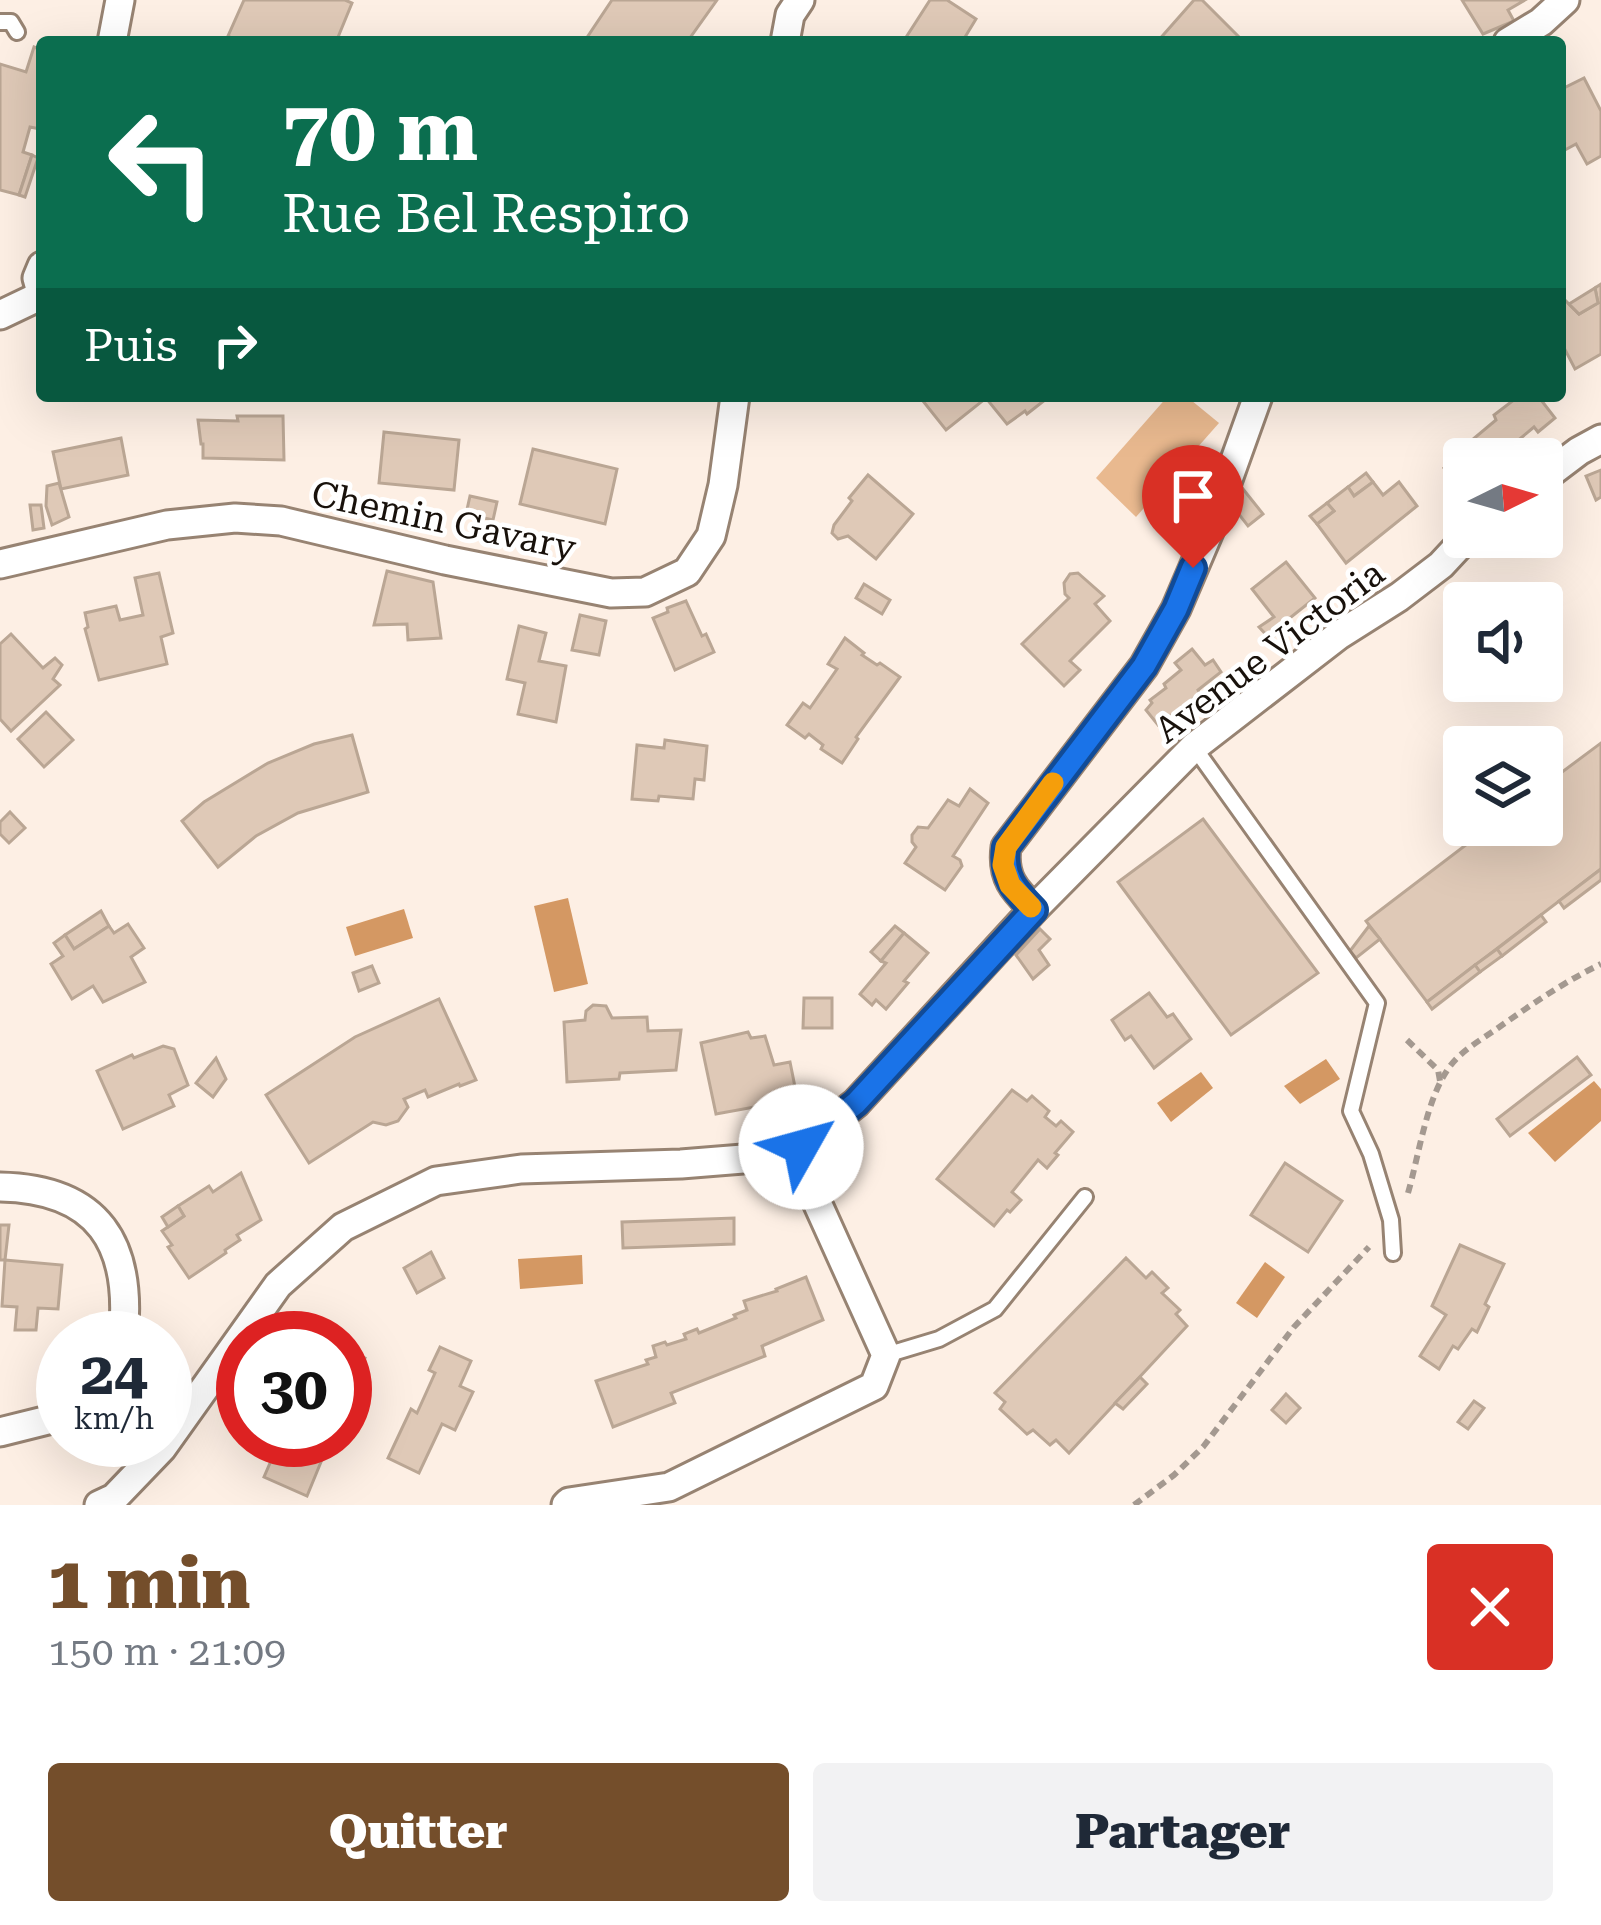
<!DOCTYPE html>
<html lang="fr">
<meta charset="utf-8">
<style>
:root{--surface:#fff;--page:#f2f2f3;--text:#1f2937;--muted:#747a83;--accent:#744e2b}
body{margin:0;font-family:"Roboto Serif",serif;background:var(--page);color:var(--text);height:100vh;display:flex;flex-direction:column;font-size:45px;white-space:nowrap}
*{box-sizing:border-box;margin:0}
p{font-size:39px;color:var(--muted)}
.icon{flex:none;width:66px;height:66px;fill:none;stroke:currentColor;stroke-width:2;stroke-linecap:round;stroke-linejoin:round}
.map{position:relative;height:1505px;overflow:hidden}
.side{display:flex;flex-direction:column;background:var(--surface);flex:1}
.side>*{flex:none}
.top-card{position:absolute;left:36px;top:36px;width:1530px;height:366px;border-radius:12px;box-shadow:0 12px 48px #0002;background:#0b6e4f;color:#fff;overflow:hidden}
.needle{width:78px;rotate:85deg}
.fabs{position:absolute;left:1443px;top:438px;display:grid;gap:24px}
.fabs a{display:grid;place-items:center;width:120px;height:120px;border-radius:12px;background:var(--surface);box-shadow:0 12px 48px #0002;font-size:60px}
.speed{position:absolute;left:36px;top:1311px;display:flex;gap:24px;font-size:60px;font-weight:700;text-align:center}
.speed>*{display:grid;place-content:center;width:156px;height:156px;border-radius:50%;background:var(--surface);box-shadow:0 12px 48px #0002;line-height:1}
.speed small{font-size:30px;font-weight:400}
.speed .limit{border:18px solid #d22;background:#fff;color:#111}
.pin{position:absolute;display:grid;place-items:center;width:102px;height:102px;color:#fff;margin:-123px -51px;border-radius:50% 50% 50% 0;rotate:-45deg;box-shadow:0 0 12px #0007}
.pin .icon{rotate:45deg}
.me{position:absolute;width:132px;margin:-66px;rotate:52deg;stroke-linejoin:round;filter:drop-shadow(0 0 9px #0008)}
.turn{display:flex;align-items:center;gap:42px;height:252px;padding:0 48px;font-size:54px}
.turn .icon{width:156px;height:156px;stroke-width:2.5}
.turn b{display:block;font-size:84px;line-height:102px}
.then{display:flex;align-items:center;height:114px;padding:0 48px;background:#0003;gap:24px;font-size:45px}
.round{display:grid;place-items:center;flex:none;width:126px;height:126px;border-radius:12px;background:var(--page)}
.head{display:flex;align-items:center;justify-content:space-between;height:204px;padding:0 48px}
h1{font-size:72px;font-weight:800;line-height:90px;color:var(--accent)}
.action{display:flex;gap:24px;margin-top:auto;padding:24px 48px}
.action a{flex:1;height:138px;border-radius:12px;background:var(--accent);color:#fff;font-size:48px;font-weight:800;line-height:138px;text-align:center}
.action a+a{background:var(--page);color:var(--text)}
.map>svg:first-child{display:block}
</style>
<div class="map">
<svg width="1601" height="1505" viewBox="0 0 1601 1505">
<rect width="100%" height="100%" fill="#fdefe4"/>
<path fill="#e9b98f" d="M1168,396H1186L1219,423L1136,517L1096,478Z"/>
<g fill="#d49863">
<path d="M568,898L588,984L554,992L534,906Z"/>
<path d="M404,909L413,938L355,956L346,927Z"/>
<path d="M1326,1059L1340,1079L1300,1104L1284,1086Z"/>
<path d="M1201,1072L1213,1088L1171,1122L1157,1103Z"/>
<path d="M1594,1081L1601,1089V1121L1555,1162L1528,1133Z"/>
<path d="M582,1255L583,1284L520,1289L518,1259Z"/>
<path d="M1265,1262L1285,1277L1257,1318L1236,1303Z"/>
</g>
<g fill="#dfc9b7" stroke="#baa694" stroke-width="3">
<path d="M244,0H345L352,3L336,42H240L228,36Z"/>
<path d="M612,0H717L687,42H584Z"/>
<path d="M930,0H947L976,19L962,42H903Z"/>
<path d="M1194,0H1202L1244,42H1157Z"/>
<path d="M1462,0H1525L1508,10L1514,21L1483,34Z"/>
<path d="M34,47L42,50V121L40,129L30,127L23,152L32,155L19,195L0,190V64L26,72Z"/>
<path d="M1584,78L1601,111V156L1587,164L1576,144L1563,151L1560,146V90Z"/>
<path d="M32,155L38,158L25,197L19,195Z"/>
<path d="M1601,284V354L1575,369L1560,340V295L1579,314L1598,303L1595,288Z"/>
<path d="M1595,288L1598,303L1579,314L1569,304Z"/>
<path d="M919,396H1050L1027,414L1025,411L1007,424L986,398L946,430Z"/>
<path d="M1519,396H1538L1555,418L1538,432L1534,427L1509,448L1506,445L1488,459H1464V478L1456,485L1444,468L1475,444L1472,440L1496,420L1494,415Z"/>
<path d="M237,416H283L284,460L203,458V444H201L198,420L238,421Z"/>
<path d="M384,432L459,440L454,490L379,483Z"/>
<path d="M121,438L128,475L61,489L53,452Z"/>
<path d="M533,449L617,469L605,524L520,504Z"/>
<path d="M1601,470V497L1596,500L1586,476Z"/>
<path d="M1366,473L1373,482L1354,496L1348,487Z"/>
<path d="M868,475L913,514L876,559L848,536L838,539L832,533L834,525L852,501L849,498Z"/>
<path d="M1373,482L1383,495L1399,482L1417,506L1346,563L1317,524L1334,511L1327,503L1348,487L1354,496Z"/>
<path d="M59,483L69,517L52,525L46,506L47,486Z"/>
<path d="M1239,484L1263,514L1248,526L1231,504Z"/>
<path d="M470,496L497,502L493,520L466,514Z"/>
<path d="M1327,503L1334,511L1317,524L1310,516Z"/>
<path d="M30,505H41L44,528L33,530Z"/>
<path d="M1286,562L1315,598L1281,625L1284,629L1270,639L1259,627L1274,617L1252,589Z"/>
<path d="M387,571L433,582L441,638L408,640L407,624L374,625Z"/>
<path d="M159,573L173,633L161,637L167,664L99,680L85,629L88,627L85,613L116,606L120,620L143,615L135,578Z"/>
<path d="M1078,573L1104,596L1095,604L1110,621L1070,661L1080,670L1064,686L1022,644L1069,598L1065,594L1064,583L1070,574Z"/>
<path d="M864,584L890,600L882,614L856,598Z"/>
<path d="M686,601L702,636L706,634L714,652L675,670L653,618L668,612L667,608Z"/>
<path d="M580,615L606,621L599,655L572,650Z"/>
<path d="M519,626L546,633L539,661L566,666L556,722L518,714L525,683L507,679Z"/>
<path d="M11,634L43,668L55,658L62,665L53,679L60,685L11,731L0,719V644Z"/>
<path d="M845,638L864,653L862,655L877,665L880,663L900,677L856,737L858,739L842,763L821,749L823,745L809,734L805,738L787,725L803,703L810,708L837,669L828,664Z"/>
<path d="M1192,649L1205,665L1213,660L1221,672L1198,690L1200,694L1158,725L1146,710L1152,703L1150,700L1166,688L1164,684L1181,670L1175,663Z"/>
<path d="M46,712L73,740L44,767L18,739Z"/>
<path d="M352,735L368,792L298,813L256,836L218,867L182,821L204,802L268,763L314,744Z"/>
<path d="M665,740L707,746L704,780L695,779L693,799L659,796L658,801L632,799L637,745L664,748Z"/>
<path d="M1601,743V869L1427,1002L1366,921L1492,825H1542V787Z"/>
<path d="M970,789L988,803L953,856L960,860L962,866L945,890L905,863L916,847L912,842V835L918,827L928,828L948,800L959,806Z"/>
<path d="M10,812L25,828L9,843L0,834V822Z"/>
<path d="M1203,819L1318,973L1231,1035L1118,882Z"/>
<path d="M1601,869V880L1564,908L1559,901Z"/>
<path d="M101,911L109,926L74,949L65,935Z"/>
<path d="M1541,915L1546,922L1502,956L1497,949Z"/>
<path d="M128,924L144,948L131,957L145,982L103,1002L93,986L72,999L51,964L63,956L54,943L65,935L74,949L109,926L114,933Z"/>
<path d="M895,926L904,933L881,961L871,952Z"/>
<path d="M1369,926L1380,939L1356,958L1350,951Z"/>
<path d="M1040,929L1050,939L1039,950L1049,965L1033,979L1016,955Z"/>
<path d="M904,933L928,953L904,981L908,983L886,1009L876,1000L872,1005L860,994L886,963L881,961Z"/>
<path d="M1497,949L1502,956L1480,972L1475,965Z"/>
<path d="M1475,965L1480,972L1432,1009L1427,1002Z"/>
<path d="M372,966L379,983L359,991L353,973Z"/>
<path d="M1149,993L1167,1017L1173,1014L1191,1039L1154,1068L1131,1036L1125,1040L1112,1020Z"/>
<path d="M804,998H832V1028H803Z"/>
<path d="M439,999L476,1080L460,1086L459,1084L428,1097L425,1090L404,1099L408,1107L398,1121L386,1125L373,1122L309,1163L266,1095L355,1037Z"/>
<path d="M593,1005L606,1006L612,1018L647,1017L648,1031L681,1030L676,1070L620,1073L619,1079L567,1082L564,1022L585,1020L586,1011Z"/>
<path d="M748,1032L751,1038L765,1036L774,1065L790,1062L796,1092L781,1096L782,1102L716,1114L701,1043Z"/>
<path d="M163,1046L174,1049L188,1085L169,1095L174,1106L123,1129L97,1071L132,1055L134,1058Z"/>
<path d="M1577,1057L1591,1075L1510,1136L1497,1119Z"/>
<path d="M216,1058L226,1079L213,1097L196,1083Z"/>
<path d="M1012,1090L1027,1101L1032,1096L1049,1111L1045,1117L1056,1126L1061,1121L1073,1132L1055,1153L1058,1155L1047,1168L1038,1160L1012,1192L1021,1200L1010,1212L1007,1210L994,1226L937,1179Z"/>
<path d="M1285,1163L1342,1201L1308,1252L1251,1215Z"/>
<path d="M241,1173L261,1220L237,1235L240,1240L225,1250L226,1253L189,1278L168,1247L172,1245L162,1231L184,1216L178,1206L209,1186L213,1192Z"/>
<path d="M178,1206L184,1216L168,1227L162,1217Z"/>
<path d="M734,1218V1244L623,1248L622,1222Z"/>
<path d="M0,1225H9L5,1260H0Z"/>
<path d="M1460,1245L1504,1264L1485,1304L1489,1307L1477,1332L1472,1329L1458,1349L1453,1346L1439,1369L1420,1356L1446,1315L1432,1306Z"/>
<path d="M431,1252L444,1278L417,1293L404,1268Z"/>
<path d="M1126,1258L1146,1278L1152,1272L1168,1288L1162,1293L1180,1310L1176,1314L1187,1326L1069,1453L1056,1440L1050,1445L1033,1430L1027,1434L1000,1409L1005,1402L995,1393Z"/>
<path d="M5,1260L62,1265L58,1309L38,1308L36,1330H15L17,1307L2,1306Z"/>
<path d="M806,1277L823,1320L762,1346L765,1356L671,1393L675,1403L613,1427L596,1381L648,1364L646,1360L656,1357L653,1346L665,1342L667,1345L686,1339L684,1334L697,1329L699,1333L736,1318L734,1315L747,1310L744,1301L777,1291L776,1289Z"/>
<path d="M440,1347L471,1361L460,1386L473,1392L455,1430L442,1424L419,1473L388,1458L411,1409L417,1413L435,1373L429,1370Z"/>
<path d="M345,1349L365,1358L345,1405Z"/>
<path d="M1140,1377L1147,1384L1123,1409L1115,1403Z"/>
<path d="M1286,1394L1300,1408L1286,1423L1272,1410Z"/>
<path d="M1474,1401L1484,1408L1468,1429L1458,1422Z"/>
<path d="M280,1440H330L307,1496L264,1477Z"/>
</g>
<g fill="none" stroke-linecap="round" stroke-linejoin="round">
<g stroke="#978372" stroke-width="20">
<g id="lane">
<path d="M0,22H11L17,32"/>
<path d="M1194,747L1377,1003L1351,1111L1371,1154L1391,1220L1393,1253"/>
<path d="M886,1355L939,1339L995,1309L1085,1197"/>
</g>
</g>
<g stroke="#978372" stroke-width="33">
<g id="street">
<path d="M112,42L120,0"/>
<path d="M785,42L790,15L800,0"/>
<path d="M1508,42L1541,22L1565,0"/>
<path d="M42,266L37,278L42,296"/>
<path d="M0,315L42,295"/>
<path d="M1542,479L1579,451L1601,439"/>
<path d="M0,564L167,525L235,518L281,521L445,560L611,593L645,592L687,572L711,536L723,485L735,396"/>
<path d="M1034,909C1014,890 1002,877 1006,847L1144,666L1176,609L1211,527L1258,396"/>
<path d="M0,1187C99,1189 133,1244 123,1338"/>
<path d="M0,1432L48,1420L63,1412"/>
<path d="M99,1505L114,1498L162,1448L278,1285L343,1227L436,1181L521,1169L681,1164L743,1159L801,1147L856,1103L1034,909L1194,747L1339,635L1399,597L1441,565L1467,537"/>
<path d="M566,1505L569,1502L669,1487L874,1386L886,1355L815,1198L801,1147"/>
</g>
</g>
<g stroke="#a49990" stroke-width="6" stroke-dasharray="9 6" stroke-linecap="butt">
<path d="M1407,1040L1438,1070L1440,1081"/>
<path d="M1408,1193C1419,1155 1426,1101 1448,1069C1460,1051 1481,1040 1498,1028C1532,1004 1564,982 1601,964"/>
<path d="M1134,1505L1174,1475L1203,1447L1294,1327L1369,1247"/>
</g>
<use href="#lane" stroke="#fff" stroke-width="14"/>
<use href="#street" stroke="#fff" stroke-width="27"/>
</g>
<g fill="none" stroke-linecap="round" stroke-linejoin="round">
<g stroke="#114b97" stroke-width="30">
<path id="route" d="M801,1147L856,1103L1034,910C1014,890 1002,877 1006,847L1144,666L1176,609L1193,568"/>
</g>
<use href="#route" stroke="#1a73e8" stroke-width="21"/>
<path stroke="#f59e0b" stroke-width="21" d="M1031,907L1010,885L1003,865L1006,847L1053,783"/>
</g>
<g text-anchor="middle" stroke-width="9" stroke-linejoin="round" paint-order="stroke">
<g font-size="36" fill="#18110b" stroke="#fff">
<text transform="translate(444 520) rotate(12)" y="13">Chemin Gavary</text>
<text transform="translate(1269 651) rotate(-37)" y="13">Avenue Victoria</text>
</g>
</g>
</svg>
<div class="fabs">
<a><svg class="needle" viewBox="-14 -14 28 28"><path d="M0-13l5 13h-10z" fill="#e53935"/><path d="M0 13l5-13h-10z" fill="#747a83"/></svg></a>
<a><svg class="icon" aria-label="sound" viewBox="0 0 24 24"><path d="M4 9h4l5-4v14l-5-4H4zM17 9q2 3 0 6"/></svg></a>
<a><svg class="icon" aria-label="layers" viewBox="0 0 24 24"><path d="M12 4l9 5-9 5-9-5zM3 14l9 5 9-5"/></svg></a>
</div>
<div class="speed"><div>24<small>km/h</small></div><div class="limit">30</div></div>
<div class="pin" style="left:1193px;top:568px;background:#d93025"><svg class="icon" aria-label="arrive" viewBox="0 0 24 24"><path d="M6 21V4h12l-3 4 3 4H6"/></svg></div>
<svg class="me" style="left:801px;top:1147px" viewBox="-20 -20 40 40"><circle r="19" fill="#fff"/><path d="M0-13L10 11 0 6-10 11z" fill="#1a73e8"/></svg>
<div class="top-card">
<div class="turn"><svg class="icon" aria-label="left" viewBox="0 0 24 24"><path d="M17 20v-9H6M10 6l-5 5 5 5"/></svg><div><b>70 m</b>Rue Bel Respiro</div></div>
<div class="then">Puis<svg class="icon" aria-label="right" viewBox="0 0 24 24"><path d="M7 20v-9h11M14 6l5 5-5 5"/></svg></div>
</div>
</div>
<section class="side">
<div class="head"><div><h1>1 min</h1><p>150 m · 21:09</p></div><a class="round" style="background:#d93025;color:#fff"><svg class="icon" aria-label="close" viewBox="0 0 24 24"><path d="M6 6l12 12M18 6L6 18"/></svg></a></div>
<div class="action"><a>Quitter</a><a>Partager</a></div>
</section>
